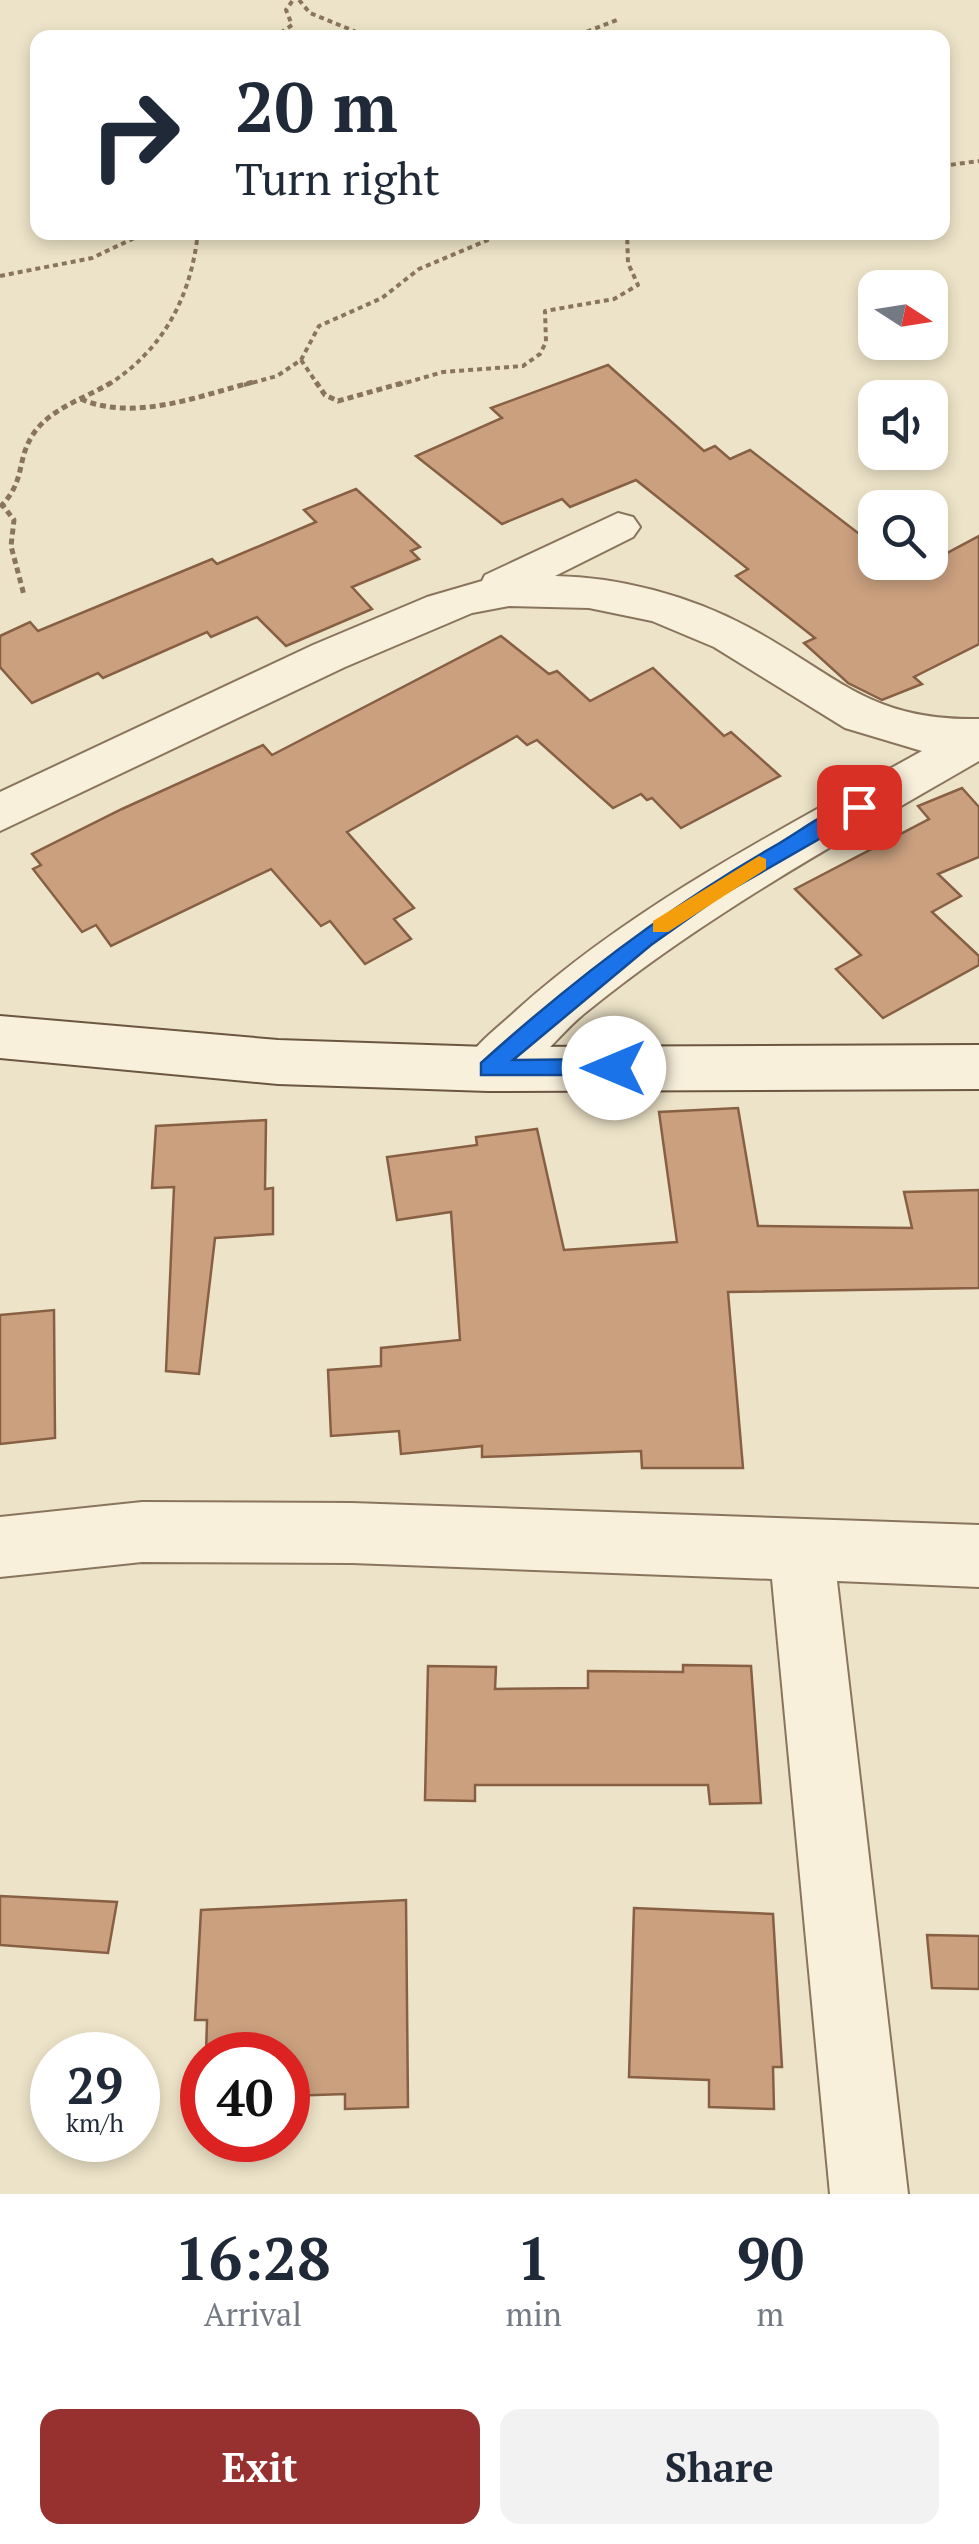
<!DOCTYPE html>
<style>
:root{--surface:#fff;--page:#f2f2f3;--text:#1f2937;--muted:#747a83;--accent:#96312f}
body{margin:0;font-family:"PT Serif",serif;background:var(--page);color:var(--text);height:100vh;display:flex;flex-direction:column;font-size:38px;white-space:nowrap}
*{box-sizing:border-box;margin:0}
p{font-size:32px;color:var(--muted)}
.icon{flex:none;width:55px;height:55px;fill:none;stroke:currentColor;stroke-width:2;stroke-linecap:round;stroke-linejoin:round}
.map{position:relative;height:2194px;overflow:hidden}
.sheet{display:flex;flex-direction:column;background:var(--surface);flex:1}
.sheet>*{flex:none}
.top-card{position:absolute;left:30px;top:30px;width:920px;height:210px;border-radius:20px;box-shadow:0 5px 15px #0003;background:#fff;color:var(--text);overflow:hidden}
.needle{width:65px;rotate:102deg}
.buttons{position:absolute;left:858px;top:270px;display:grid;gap:20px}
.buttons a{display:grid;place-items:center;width:90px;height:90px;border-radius:20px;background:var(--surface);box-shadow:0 5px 15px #0003;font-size:50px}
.speed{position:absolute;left:30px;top:2032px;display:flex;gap:20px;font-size:50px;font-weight:700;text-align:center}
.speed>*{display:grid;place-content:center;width:130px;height:130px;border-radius:50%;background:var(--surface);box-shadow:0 5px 15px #0003;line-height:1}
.speed small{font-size:25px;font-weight:400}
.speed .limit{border:15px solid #d22;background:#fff;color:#111}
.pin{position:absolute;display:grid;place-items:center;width:85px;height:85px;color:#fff;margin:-42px;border-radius:20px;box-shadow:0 5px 15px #0006}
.me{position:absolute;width:110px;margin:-55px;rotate:270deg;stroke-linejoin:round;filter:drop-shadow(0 0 8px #0008)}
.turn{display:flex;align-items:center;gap:35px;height:210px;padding:0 40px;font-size:45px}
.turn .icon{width:130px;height:130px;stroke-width:2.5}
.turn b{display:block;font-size:70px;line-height:85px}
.eta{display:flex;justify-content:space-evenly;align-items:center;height:170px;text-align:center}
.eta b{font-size:60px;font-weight:800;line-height:70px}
.primary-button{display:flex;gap:20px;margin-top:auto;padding:20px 40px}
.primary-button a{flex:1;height:115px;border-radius:20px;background:var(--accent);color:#fff;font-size:40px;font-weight:800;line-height:115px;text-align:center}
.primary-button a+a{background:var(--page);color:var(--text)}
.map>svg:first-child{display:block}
</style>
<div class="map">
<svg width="979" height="2194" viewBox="0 0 979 2194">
<rect width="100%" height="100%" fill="#ede3c8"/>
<g fill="#caa07f" stroke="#876044" stroke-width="2.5">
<path d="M608,365L704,451L715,446L730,459L750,450L875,546V562H897L905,568L930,562L979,536V644L914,677L922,684L882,700L848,683L804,643L815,638L736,576L748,569L636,480L570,507L562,499L502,524L416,456L502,418L491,408Z"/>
<path d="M356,489L420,547L411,551L419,559L352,587L372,609L286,646L257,617L211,637L207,632L103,678L98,673L32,703L0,667V636L30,622L38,631L212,559L217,564L316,522L304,510Z"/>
<path d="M501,636L549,674L557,671L590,701L653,668L724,736L731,732L780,776L681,828L652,798L647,800L641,794L613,808L537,740L527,745L517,736L347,832L414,908L394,919L411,939L365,964L330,921L321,926L271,869L111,946L96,925L82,932L33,869L41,865L32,854L122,809L263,745L272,755Z"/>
<path d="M962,788L979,807V857L938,874L961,896L932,912L979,956V965L883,1018L836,969L861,955L795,889L929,819L918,806Z"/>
<path d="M738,1108L758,1226L912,1228L904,1192L979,1190V1288L728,1292L743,1468H642L641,1451L482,1457V1446L401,1454L399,1431L331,1436L328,1370L381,1366V1348L460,1340L451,1212L397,1220L387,1157L477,1145L476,1137L537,1129L564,1250L677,1242L659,1112Z"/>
<path d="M266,1120L265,1189L273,1188V1234L215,1238L199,1374L166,1371L174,1187L152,1188L156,1126Z"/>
<path d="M54,1310L55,1438L0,1444V1315Z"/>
<path d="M683,1665L751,1666L761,1803L710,1804L708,1785H475V1801L425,1800L428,1666L496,1667L495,1689L588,1688V1671L683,1672Z"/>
<path d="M0,1896L117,1902L108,1953L0,1945Z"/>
<path d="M406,1900L408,2107L345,2109V2094L288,2096V2055H206L207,2020H195L201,1910Z"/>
<path d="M634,1908L773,1914L782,2067H773L774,2109L709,2107V2080L629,2077Z"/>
<path d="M927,1935L979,1936V1989L932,1988Z"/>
</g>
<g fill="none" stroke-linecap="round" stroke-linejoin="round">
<g stroke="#89755d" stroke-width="4">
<g id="street">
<path d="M618,513L633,517L640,527L633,537L555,576C620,577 690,596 748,627C838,675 868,721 979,719V761C843,840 706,914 585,1013C551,1040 516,1100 469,1084L461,1069C474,1044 498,1028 518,1009C638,902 782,829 922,751L845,728L714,647L652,621L589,608L509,606L472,613L345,667L0,831V792L313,645L427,597L482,581L485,575Z"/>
<path d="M142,1502L352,1503L979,1525V1587L837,1581L908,2194H830L772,1579L352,1563L142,1562L0,1577V1517Z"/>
</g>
</g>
<g stroke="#6b5640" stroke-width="4">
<path id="secondary" d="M0,1016L278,1040L488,1047L979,1045V1089L488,1091L278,1084L0,1058Z"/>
</g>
<g stroke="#89755d" stroke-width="4" stroke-dasharray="5 4" stroke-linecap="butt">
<path d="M299,0L310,13L371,38"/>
<path d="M273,38L292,25L286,10L293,0"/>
<path d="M570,38L617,20"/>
<path d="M942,166L979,161"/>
<path d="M0,276L92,258L147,232"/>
<path d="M301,360L318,385"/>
<path d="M108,385C164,349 191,297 198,232"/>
<path d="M244,385L277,376L301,360L319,326L382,298L419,269L507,232"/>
<path d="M398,385L443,372L523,366L540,354L546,342L545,311L614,299L638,285L628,263L627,232"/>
</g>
<g stroke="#89755d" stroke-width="5" stroke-dasharray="6 4" stroke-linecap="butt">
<path d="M316,382L325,395L338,401L406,382"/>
<path d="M81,399C134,422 199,396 253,382"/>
<path d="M1,503L14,520L11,546L24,595"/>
<path d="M0,507C26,481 16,462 32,436C49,408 85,399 112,382"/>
</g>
<use href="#street" fill="#f8f0db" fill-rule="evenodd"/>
<use href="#secondary" fill="#f8f0db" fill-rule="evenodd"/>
</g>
<path fill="#1a73e8" stroke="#114b97" stroke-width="2.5" d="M859,799L869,807L866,812L720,896L651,945L513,1060L614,1059L625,1068L622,1075H481V1063C574,979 669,906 778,844C803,829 831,808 859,799Z"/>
<path fill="#f59e0b" d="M759,856L766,859V869L668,932H653V921Z"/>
</svg>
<div class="buttons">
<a><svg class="needle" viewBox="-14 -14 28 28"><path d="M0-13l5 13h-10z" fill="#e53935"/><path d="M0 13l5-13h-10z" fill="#747a83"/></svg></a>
<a><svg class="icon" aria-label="sound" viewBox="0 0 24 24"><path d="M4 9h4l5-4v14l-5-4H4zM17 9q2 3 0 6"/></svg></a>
<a><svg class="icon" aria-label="search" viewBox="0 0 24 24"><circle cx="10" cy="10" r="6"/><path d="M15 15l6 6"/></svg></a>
</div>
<div class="speed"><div>29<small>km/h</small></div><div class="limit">40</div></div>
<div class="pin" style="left:859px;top:807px;background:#d93025"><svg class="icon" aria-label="arrive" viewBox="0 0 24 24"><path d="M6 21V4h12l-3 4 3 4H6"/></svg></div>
<svg class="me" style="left:614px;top:1068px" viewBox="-20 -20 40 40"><circle r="19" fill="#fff"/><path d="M0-13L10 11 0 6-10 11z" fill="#1a73e8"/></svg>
<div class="top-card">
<div class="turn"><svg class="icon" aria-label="right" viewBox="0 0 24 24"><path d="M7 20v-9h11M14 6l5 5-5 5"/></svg><div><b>20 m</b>Turn right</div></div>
</div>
</div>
<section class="sheet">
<div class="eta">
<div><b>16:28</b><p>Arrival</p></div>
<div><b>1</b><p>min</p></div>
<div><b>90</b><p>m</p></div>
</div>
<div class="primary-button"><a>Exit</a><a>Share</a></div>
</section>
